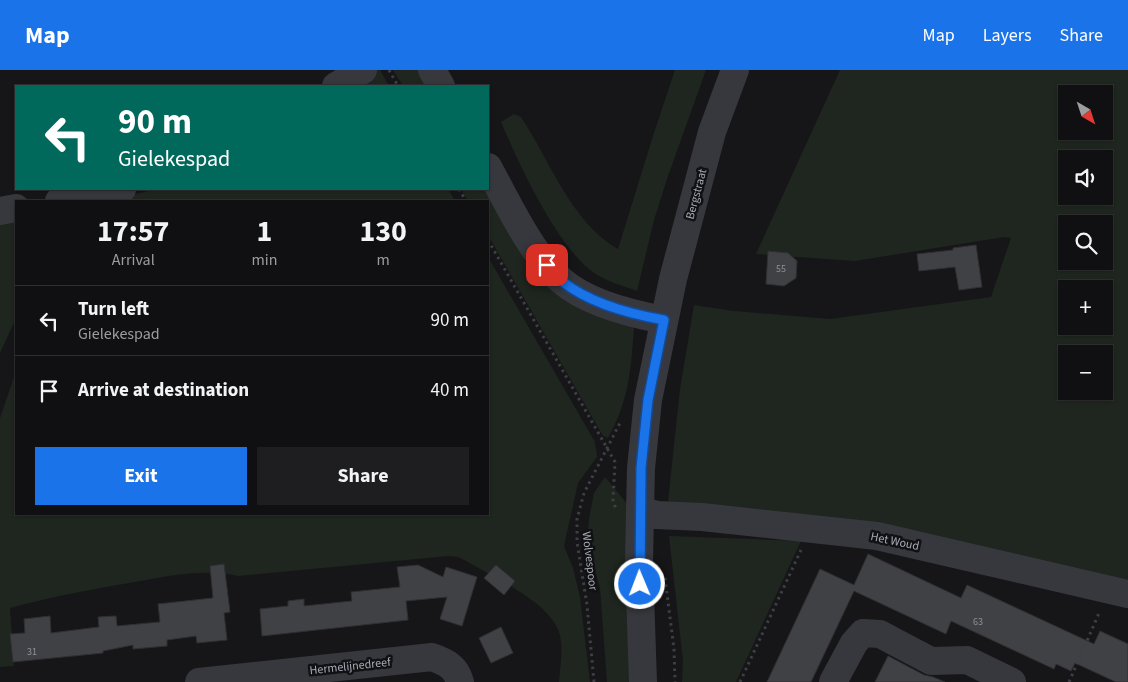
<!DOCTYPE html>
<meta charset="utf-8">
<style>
:root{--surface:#101012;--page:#1e1e20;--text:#f1f3f6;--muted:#9c9d9f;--line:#303032;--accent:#1a73e8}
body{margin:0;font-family:"Source Sans 3",sans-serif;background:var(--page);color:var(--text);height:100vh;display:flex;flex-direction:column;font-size:19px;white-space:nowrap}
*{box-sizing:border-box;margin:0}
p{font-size:16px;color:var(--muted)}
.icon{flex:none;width:28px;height:28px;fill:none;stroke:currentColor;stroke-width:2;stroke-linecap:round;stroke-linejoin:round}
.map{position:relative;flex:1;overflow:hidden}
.side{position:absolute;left:15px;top:130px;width:474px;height:315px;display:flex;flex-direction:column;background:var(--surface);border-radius:0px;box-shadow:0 1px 4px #0004,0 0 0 1px var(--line)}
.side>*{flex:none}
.hud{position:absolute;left:15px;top:15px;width:474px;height:105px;border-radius:0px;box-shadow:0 1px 4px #0004,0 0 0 1px var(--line);background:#00695c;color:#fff;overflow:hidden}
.needle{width:32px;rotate:141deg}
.fabs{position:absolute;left:1058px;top:15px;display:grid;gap:10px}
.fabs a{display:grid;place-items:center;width:55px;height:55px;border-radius:0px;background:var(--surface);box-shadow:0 1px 4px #0004,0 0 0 1px var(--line);font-size:25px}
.pin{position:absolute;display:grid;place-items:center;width:42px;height:42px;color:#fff;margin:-21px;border-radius:10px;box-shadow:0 2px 8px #0006}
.me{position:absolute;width:55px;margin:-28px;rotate:359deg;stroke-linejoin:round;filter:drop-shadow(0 0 4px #0008)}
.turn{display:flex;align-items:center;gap:18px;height:105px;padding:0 20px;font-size:22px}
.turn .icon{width:65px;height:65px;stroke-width:2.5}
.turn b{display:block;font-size:35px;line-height:42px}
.eta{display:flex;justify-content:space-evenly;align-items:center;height:85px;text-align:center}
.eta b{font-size:30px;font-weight:700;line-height:35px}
.primary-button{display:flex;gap:10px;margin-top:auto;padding:10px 20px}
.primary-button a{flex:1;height:58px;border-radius:0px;background:var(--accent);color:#fff;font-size:20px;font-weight:700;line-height:58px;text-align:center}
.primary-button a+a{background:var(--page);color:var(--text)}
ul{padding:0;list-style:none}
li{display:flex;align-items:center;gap:15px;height:70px;padding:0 20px;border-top:1px solid var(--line)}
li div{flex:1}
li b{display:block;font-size:19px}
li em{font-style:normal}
header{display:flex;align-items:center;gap:30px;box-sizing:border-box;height:70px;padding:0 25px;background:var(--accent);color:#fff}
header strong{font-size:24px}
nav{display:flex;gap:28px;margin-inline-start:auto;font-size:18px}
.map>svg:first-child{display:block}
</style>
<header>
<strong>Map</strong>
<nav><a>Map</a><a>Layers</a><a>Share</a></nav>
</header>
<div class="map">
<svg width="1128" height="612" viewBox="0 0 1128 612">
<rect width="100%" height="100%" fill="#161618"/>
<g fill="#1e261f" fill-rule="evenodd">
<path d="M376,0H380L389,16H351Z"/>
<path d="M393,0H418L428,16H403Z"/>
<path d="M675,0H706L668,106L654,150L637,221C623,216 606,211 594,203C557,177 519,94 501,52L514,44L521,47C551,92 570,151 618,179L653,66Z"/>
<path d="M840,0H1128V514L667,441L680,319L694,235L734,241L830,249L991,227L1011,168L1004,167L855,191L756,184ZM1066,24H1104V61H1066ZM1066,89H1104V126H1066ZM1066,154H1104V191H1066ZM1066,219H1104V256H1066ZM1066,284H1104V321H1066Z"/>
<path d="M156,119H448L455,131H110Z"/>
<path d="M461,119H488L525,183L632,254L634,258C631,299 629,331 608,368L603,366L488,165V131H468Z"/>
<path d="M16,148V248L0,283V151Z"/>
<path d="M488,187L595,372L597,387L578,413L564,476L573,498L580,527L590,612H559C560,597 564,577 559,562C549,532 493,507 466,491L458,487L448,486L238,506C206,498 166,506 135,512C92,519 51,527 10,538L14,596L0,597V348L16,301V444H488Z"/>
<path d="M605,407L629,436L633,612H607L600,518L587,472L589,449L594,423Z"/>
<path d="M669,466L801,471L736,612H682L683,591Z"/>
</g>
<g fill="#404145" stroke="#303034">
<path d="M976,175L982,217L959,220L955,197L919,201L917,184L953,180V178Z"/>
<path d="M768,181L788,183L797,191L796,208L784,216L766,214Z"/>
<path d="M868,484L961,528L967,515L1094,574L1100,561L1128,574V612H1116L1075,593L1071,601L1056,594L1054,599L951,551L946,564L854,521L811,612H767L820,499L854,515Z"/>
<path d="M224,494L230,542L224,543L227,570L197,573L196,566L167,570V576L133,579V575L103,581V583L13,592L10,564L25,563L24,549L50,546L51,563L99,557L98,547L116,546L117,556L160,552L158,534L213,528L210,496Z"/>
<path d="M418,495L443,507L446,497L477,507L462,556L440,549L447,527L406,531L408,550L262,566L260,539L288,536V531L304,529V536L352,531L351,522L400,517L397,497Z"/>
<path d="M496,495L515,511L504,525L484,508Z"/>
<path d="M501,557L513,583L491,593L479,568Z"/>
<path d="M888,586L924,605L933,607L945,612H875Z"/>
</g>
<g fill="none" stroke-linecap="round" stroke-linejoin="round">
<g stroke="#3d3f44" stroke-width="3" stroke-dasharray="2.5 4" stroke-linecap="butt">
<path d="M389,0L398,16"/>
<path d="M459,119L466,131"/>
<path d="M488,170L615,392L613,431L616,439"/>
<path d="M665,508L674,579L675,612"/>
<path d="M594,612L587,535L577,472V449L584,423L621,351"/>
<path d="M740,612L801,480"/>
<path d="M1069,612L1100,541"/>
</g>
<g stroke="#37383d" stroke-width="28">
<path d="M432,0L441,16"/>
<path d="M336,16L363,0"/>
<path d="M488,97C508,133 531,184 562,211C587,233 632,244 664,250"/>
<path d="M59,131L122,119"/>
<path d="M0,141L16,138"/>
<path d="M640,441L657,445L702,447L877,466L1128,524"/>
<path d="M199,612L432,587C446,592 456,597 460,612"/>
<path d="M643,612L639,494L640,441L641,398L648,330L673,209L712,62L735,0"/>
<path d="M833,612L854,573L863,563L880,564L931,591L967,590L1012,612"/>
</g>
</g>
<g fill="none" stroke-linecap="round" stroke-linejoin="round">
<g stroke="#114b97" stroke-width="12">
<path id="route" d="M547,195C552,201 557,208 563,212C591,234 630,244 664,250L648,330L641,398L640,514"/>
</g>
<use href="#route" stroke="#1a73e8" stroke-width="9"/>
</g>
<g text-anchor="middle" stroke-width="5" stroke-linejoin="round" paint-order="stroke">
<g font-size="10" fill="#8e929b">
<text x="781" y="202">55</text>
<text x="978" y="555">63</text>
<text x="32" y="585">31</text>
</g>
<g font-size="12" fill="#a8adb8" stroke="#111113">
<text transform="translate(696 124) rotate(-75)" y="4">Bergstraat</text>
<text transform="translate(895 471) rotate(12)" y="4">Het Woud</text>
<text transform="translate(590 491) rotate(83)" y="4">Wolvespoor</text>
<text transform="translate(350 596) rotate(-6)" y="4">Hermelijnedreef</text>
</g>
</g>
</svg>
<div class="fabs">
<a><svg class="needle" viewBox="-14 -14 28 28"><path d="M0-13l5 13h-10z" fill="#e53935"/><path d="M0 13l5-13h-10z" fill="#9c9d9f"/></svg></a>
<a><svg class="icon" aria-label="sound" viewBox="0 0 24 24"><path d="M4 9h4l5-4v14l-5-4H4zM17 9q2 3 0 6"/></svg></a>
<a><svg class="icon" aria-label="search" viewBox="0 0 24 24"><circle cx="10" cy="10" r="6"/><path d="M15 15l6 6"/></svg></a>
<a>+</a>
<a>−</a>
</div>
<div class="pin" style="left:547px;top:195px;background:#d93025"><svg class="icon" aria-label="arrive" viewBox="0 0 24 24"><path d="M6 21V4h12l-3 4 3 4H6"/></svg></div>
<svg class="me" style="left:640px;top:514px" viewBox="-20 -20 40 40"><circle r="17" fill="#1a73e8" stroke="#fff" stroke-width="3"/><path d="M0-11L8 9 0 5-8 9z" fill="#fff"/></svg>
<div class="hud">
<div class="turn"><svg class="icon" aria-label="left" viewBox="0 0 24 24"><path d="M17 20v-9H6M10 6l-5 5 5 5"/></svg><div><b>90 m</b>Gielekespad</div></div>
</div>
<section class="side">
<div class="eta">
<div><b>17:57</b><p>Arrival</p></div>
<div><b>1</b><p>min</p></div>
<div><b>130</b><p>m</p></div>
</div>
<ul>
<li><svg class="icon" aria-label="left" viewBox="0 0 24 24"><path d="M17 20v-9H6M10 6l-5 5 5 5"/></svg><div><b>Turn left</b><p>Gielekespad</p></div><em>90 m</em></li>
<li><svg class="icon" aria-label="arrive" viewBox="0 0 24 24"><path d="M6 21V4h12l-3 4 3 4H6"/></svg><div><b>Arrive at destination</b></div><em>40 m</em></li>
</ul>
<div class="primary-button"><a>Exit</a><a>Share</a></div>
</section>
</div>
